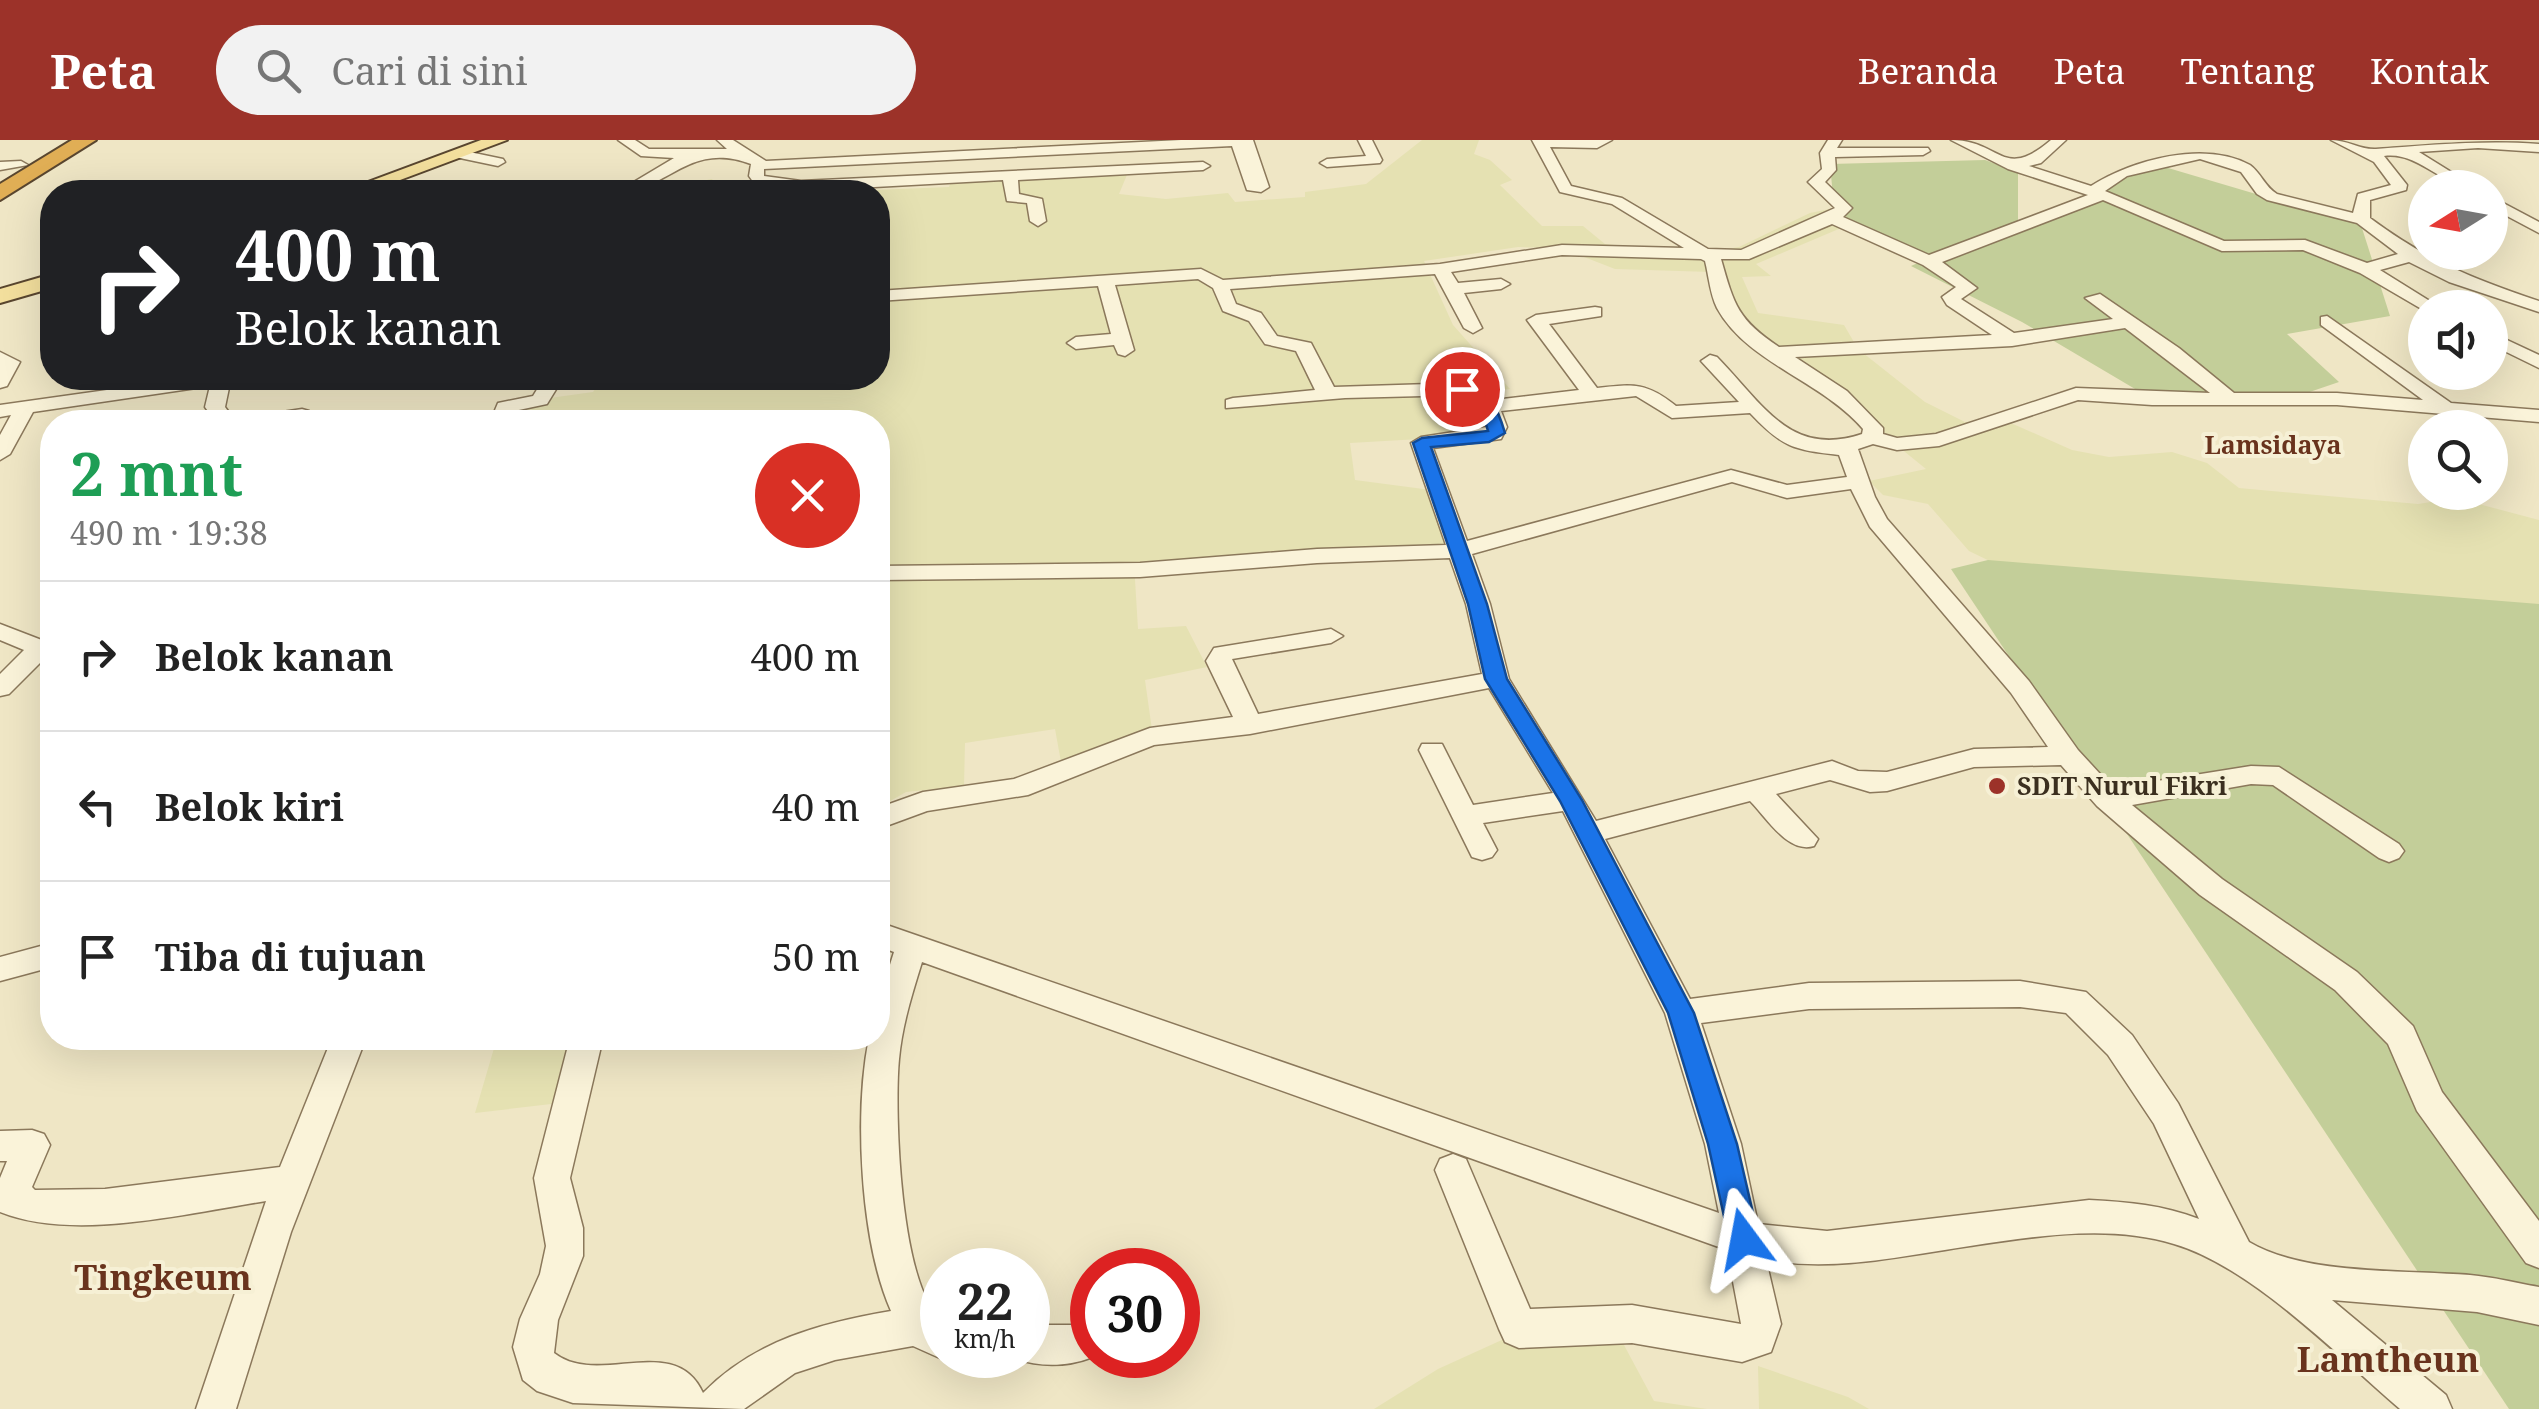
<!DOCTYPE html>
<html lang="id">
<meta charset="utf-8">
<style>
:root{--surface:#fff;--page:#f2f2f2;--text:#222;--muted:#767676;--line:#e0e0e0;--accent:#9c3229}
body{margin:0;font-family:"Noto Serif",serif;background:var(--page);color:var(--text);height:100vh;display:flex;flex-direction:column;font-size:38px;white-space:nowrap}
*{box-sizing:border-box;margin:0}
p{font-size:32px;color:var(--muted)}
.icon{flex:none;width:55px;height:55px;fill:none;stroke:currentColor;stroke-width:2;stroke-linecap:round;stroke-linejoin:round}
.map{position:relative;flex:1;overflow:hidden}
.sheet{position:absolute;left:40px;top:270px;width:850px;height:640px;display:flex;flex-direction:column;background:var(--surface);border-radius:40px;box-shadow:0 10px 40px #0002}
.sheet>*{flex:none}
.banner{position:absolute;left:40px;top:40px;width:850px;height:210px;border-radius:40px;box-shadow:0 10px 40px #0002;background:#202124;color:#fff;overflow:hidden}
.needle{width:65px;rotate:259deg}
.buttons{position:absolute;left:2408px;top:30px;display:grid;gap:20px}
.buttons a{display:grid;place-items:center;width:100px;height:100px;border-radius:50%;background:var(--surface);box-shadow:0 10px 40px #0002;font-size:50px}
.speed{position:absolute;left:920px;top:1108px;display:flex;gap:20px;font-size:50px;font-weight:700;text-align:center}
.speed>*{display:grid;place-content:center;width:130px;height:130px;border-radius:50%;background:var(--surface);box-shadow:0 10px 40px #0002;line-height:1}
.speed small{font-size:25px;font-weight:400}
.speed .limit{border:15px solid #d22;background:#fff;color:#111}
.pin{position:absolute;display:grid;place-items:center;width:85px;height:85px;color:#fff;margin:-42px;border:5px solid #fff;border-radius:50%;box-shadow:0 2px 10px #0007}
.me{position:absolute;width:110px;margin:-55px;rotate:347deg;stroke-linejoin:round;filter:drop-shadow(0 0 8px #0008)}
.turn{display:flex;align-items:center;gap:35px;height:210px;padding:0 30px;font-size:45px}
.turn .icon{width:130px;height:130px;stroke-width:2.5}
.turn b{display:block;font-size:70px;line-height:85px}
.round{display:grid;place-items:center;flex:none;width:105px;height:105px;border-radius:52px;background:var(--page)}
.head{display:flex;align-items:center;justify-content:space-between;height:170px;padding:0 30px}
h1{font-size:60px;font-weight:700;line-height:75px;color:#1e9e55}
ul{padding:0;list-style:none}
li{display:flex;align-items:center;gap:30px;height:150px;padding:0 30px;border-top:2px solid var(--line)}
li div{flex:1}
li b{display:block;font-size:38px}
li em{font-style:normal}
header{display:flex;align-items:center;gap:60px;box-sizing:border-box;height:140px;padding:0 50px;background:var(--accent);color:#fff}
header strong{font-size:48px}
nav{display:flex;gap:55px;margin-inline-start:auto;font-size:35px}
.search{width:700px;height:90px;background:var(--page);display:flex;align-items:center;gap:25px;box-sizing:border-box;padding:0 35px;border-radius:55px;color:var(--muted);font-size:38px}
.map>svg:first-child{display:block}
</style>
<header>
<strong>Peta</strong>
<div class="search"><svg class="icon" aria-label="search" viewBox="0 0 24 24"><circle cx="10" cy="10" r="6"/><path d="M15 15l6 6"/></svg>Cari di sini</div>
<nav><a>Beranda</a><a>Peta</a><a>Tentang</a><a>Kontak</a></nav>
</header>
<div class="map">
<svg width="2539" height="1269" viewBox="0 0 2539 1269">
<rect width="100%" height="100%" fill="#efe6c5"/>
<g fill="#e5e1b2">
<path d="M1422,0H1479L1474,14L1490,20L1512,40L1500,45L1542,86H1583L1605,104L1696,114L1739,107L1810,73L1854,64L1882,79L1841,88L1756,124L1771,136L1742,137L1758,173L1844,185L1858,209L1925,262L1965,282L2004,280L2072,310L2109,317L2172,312L2207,323L2239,348L2418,364L2456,358L2539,380V476L2070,460L1969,411L1928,364L1883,355L1869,341L1926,329L1820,243L1754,206L1711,132L1615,129L1561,108L1518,107L1424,121L1453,185L1510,249L1469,253L1489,295L1350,303L1355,340L1431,350L1447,406L1315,409L1134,423L1138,489L1186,486L1207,527L1145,540L1152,590L1061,622L1055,589L965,603L964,646L906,652L878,668V282H511L514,263L593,252L603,238H878V52H825L949,47L953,36L1129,30L1119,54L1166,59L1228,53L1235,62L1305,57V52L1366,44Z"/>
<path d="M712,39L719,51L821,42L813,52H645Z"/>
<path d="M497,898H576L560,963L475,973Z"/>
<path d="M1528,1188L1617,1192L1654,1261L1707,1269H1374L1438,1229Z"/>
<path d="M1758,1226L1848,1257L1869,1269H1759Z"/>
</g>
<g fill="#c3ce99">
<path d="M1985,20L2018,32V82L2158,25L2361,85L2390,176L2287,194L2339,242L2286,260L2152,259L2022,182L1911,126L1951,108L1924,116L1835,78L1830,24Z"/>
<path d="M1988,420L2539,464V1269H2509L1951,429Z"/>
</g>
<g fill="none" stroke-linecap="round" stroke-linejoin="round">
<g stroke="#8b785b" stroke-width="3">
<g id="minor">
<path d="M618,0H635L649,9H727L717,0H733L766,21L1181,0H1253L1269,47L1261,52L1247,50L1232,6L764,29V36L801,41L1203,22L1210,26L1203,30L1018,40L1019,54L1042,59L1046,81L1038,86L1030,81L1027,63L1007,61L1003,40L801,51L754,43L749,36L751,24C688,0 668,52 617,52L674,18L641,16Z"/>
<path d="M1358,0H1372L1382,20L1380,23L1327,27L1320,23L1327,19L1366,16Z"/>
<path d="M1532,0H1612L1597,8L1550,7L1571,46L1622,58L1708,109L1741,110L1835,68L1808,42L1822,29L1820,13L1828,0H1842L1837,8H1928L1930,11L1923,15L1835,17L1836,30L1825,42L1852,68L1843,77L1929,115L2088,55L2008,29L1951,0C2001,0 2002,42 2051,0H2066L2041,23L2029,26L2091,46C2132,20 2204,0 2250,25C2261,33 2265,47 2277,54L2353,73L2358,54L2391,45L2374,22L2331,0C2347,0 2361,10 2376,9C2430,5 2483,0 2539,4V12L2478,8L2419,12L2477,48C2442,48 2419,11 2384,16L2407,45L2406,50L2370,60V78C2428,121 2471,138 2539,161V172L2449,142L2409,122L2380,130L2441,168H2425V171L2360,133L2303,110L2222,111L2103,60L1942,122L1977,148L1961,159L2014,193L2113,179L2085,158L2100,154L2179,208L2234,253H2337L2423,260L2321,185V177L2327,176L2451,263L2539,270V282L2337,265H2152L2078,260L1939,306L1897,310L1873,304L1858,309L1875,357L1887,379L2029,541L2078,610L2113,648L2251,626L2279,627L2399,704L2404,711L2399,718L2389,722L2379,718L2273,645L2251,644L2132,665L2222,739L2357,832L2413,886L2442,952L2539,1081V1128L2526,1123L2417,971L2388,904L2335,850L2200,755L2097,666L2061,625L1974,627L1887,651L1870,652L1830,640L1776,654L1818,699L1814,706C1788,714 1767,678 1750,661L1605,699L1690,859L1809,843L2020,841L2086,852L2132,895L2178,963L2249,1102C2304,1135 2405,1130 2470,1135C2493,1137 2516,1143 2539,1147V1185L2477,1172L2332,1160L2446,1255L2452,1269H2400C2338,1216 2252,1127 2174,1104C2110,1084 2036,1096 1970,1106C1902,1116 1835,1132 1766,1120L1781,1184L1771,1212L1742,1222L1632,1203L1519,1208L1505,1202L1499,1189L1435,1030L1440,1019L1453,1014L1466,1019L1530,1169L1632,1165L1741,1184L1727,1110L922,822C912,854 902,886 899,919C894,971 900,1149 942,1180V1215H953L942,1219L913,1206L835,1220L795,1233L744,1269L573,1263L537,1251L523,1240L513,1207L520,1179L540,1134L546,1106L534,1038L570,898H603L570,1038L583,1088V1116L558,1180L554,1213C598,1248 675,1191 703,1253C754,1201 820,1183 891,1171C860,1101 854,972 869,898H878V863L894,812L878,806V782L1719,1073L1705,1004L1665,873L1563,671L1483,683L1497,710L1492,717L1482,720L1472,717L1419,610L1422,604H1442L1473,665L1553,653L1489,548L1250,594L1154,605L1028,655L927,671L878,689V668L923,652L1014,639L1150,588L1233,577L1206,521L1214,508L1331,489L1343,496L1331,503L1232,519L1258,574L1482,534L1466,464L1450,418L1317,423L1140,437L878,440V426L1140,423L1317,409L1446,405L1411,303L1421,297L1487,287L1480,268L1462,255L1345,258L1226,268V260L1233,258L1315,250L1296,211L1265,204L1249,181L1223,171L1213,148L1198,139L1115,145L1134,210L1125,216L1118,214L1114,205L1076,209L1067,203L1076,197L1111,194L1098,146L878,161V151L1201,129L1223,140L1440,124L1562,105L1684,108L1612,64L1560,52ZM2200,19L2241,32L2257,54L2267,60L2357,83L2398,114L2367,123L2305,100L2224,101L2105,51L2127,36ZM1832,84L1923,125L1956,147L1942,157L1947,165L1992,195L1779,207C1738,180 1734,165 1721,119H1749ZM1562,115L1701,119L1705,121C1709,137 1710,154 1717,168C1747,223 1822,241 1863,289L1862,294C1790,318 1763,264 1717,217L1710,215L1701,221L1739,262L1676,266C1646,242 1634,244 1597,248L1549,184L1601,176V168L1595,167L1536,175L1527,180L1579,250L1494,260L1481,248L1462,243L1334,247L1311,203L1277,196L1261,173L1236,164L1230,149L1435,134L1464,188L1473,193L1482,188L1464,153L1501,149L1510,144L1501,139L1458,143L1451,132ZM2125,188L2210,253L2076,248L1936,294L1897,298L1883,294V288L1847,251L1795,217L2012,206ZM1636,256L1672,278L1750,273C1782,307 1793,310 1839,315L1847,337L1787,345L1731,330L1467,401L1433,308L1501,299L1507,287L1501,271ZM1732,342L1787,358L1851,349L1870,387L2011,553L2048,607L1974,609L1887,632L1858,631L1832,621L1596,681L1509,539L1490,464L1472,414ZM2020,867L2066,873L2108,915L2154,984L2199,1079C2163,1065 2128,1062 2089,1060L1827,1091L1758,1084L1741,1004L1701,883L1809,869Z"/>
<path d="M460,10L503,19L505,22L498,26L455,17L453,14Z"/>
<path d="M0,22L21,21L28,25L0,30Z"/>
<path d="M2490,56L2539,82V93L2490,67Z"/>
<path d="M2490,192L2539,215V228L2490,204Z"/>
<path d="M0,212L20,222L7,246L0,248Z"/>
<path d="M192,238H238L230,243L225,267L236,282H216L205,267L210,246L33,272L10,314L0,320V295L11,275L0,277V265Z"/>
<path d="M544,238H563L547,264L514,271L510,282H490L498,263L533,256Z"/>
<path d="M302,269L309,271V279L246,282L256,276Z"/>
<path d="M0,484L52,504V521L44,519L9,554L0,556V534L24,510L0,500Z"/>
<path d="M52,803V827L0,841V817Z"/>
<path d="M332,898H366L291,1092L236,1269H196L266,1061C189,1073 74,1102 0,1072V1038L7,1021H0V991L32,990L44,994L50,1005L32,1047L35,1050L105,1049L280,1027Z"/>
<path d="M1028,1185H1076L1090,1190V1218C1067,1227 1037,1227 1014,1218L1028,1215Z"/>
</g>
</g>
<g stroke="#59462f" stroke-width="4">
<g id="major">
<path d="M481,0H507L368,52H341Z"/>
<path d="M52,134V148L0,163V149Z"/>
</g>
</g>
<g stroke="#59462f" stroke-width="4">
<path id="highway" d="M72,0H96L0,60V44Z"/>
</g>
<use href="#minor" fill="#faf3d9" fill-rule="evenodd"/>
<use href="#major" fill="#f3df9d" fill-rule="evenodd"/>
<use href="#highway" fill="#e0ae55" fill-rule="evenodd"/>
</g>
<path fill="#1a73e8" stroke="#114b97" stroke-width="2.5" d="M1462,244C1491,252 1497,266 1505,293L1489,302L1431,307L1487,464L1507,539L1582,660L1694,873L1737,1004L1759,1099L1755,1109L1744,1113L1733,1109L1729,1099L1708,1004L1668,873L1560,661L1485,539L1468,464L1413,303L1422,298L1488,291L1481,268L1454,249Z"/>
<circle fill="#9c3229" stroke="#f6f0d5" stroke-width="4" cx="1997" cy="646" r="10"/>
<g text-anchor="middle" stroke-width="8" stroke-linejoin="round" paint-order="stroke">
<g font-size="25" font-weight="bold" fill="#69331d" stroke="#f6f0d5">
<text x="2273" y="314">Lamsidaya</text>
</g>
<g font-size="25" font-weight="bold" fill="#3b2f1f" stroke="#f6f0d5" text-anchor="start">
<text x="2017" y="655">SDIT Nurul Fikri</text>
</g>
<g font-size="35" font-weight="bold" fill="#69331d" stroke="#f6f0d5">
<text x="163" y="1150">Tingkeum</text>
<text x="2388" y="1232">Lamtheun</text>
</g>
</g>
</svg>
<div class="buttons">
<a><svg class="needle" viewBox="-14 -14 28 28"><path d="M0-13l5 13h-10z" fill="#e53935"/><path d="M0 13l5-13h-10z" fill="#767676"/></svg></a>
<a><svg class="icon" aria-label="sound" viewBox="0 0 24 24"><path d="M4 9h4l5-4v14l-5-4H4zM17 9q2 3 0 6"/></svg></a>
<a><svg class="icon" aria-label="search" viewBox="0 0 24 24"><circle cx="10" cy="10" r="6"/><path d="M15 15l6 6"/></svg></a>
</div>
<div class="speed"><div>22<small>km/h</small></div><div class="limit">30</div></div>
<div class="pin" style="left:1462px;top:249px;background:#d93025"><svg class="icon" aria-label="arrive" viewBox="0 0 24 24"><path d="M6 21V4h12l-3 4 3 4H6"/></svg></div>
<svg class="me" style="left:1744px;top:1099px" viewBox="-20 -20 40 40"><path d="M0-17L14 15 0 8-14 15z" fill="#1a73e8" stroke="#fff" stroke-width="4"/></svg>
<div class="banner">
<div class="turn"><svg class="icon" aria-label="right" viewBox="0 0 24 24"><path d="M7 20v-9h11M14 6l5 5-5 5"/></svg><div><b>400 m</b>Belok kanan</div></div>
</div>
<section class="sheet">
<div class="head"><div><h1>2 mnt</h1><p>490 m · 19:38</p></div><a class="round" style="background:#d93025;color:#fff"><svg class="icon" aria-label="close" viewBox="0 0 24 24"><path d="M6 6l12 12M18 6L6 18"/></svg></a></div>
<ul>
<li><svg class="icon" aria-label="right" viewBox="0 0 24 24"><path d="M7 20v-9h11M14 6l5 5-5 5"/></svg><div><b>Belok kanan</b></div><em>400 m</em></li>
<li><svg class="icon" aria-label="left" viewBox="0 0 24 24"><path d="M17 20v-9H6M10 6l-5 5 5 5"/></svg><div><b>Belok kiri</b></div><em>40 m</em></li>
<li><svg class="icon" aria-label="arrive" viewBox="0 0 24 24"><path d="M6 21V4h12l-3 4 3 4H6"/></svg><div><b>Tiba di tujuan</b></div><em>50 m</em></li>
</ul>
</section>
</div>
